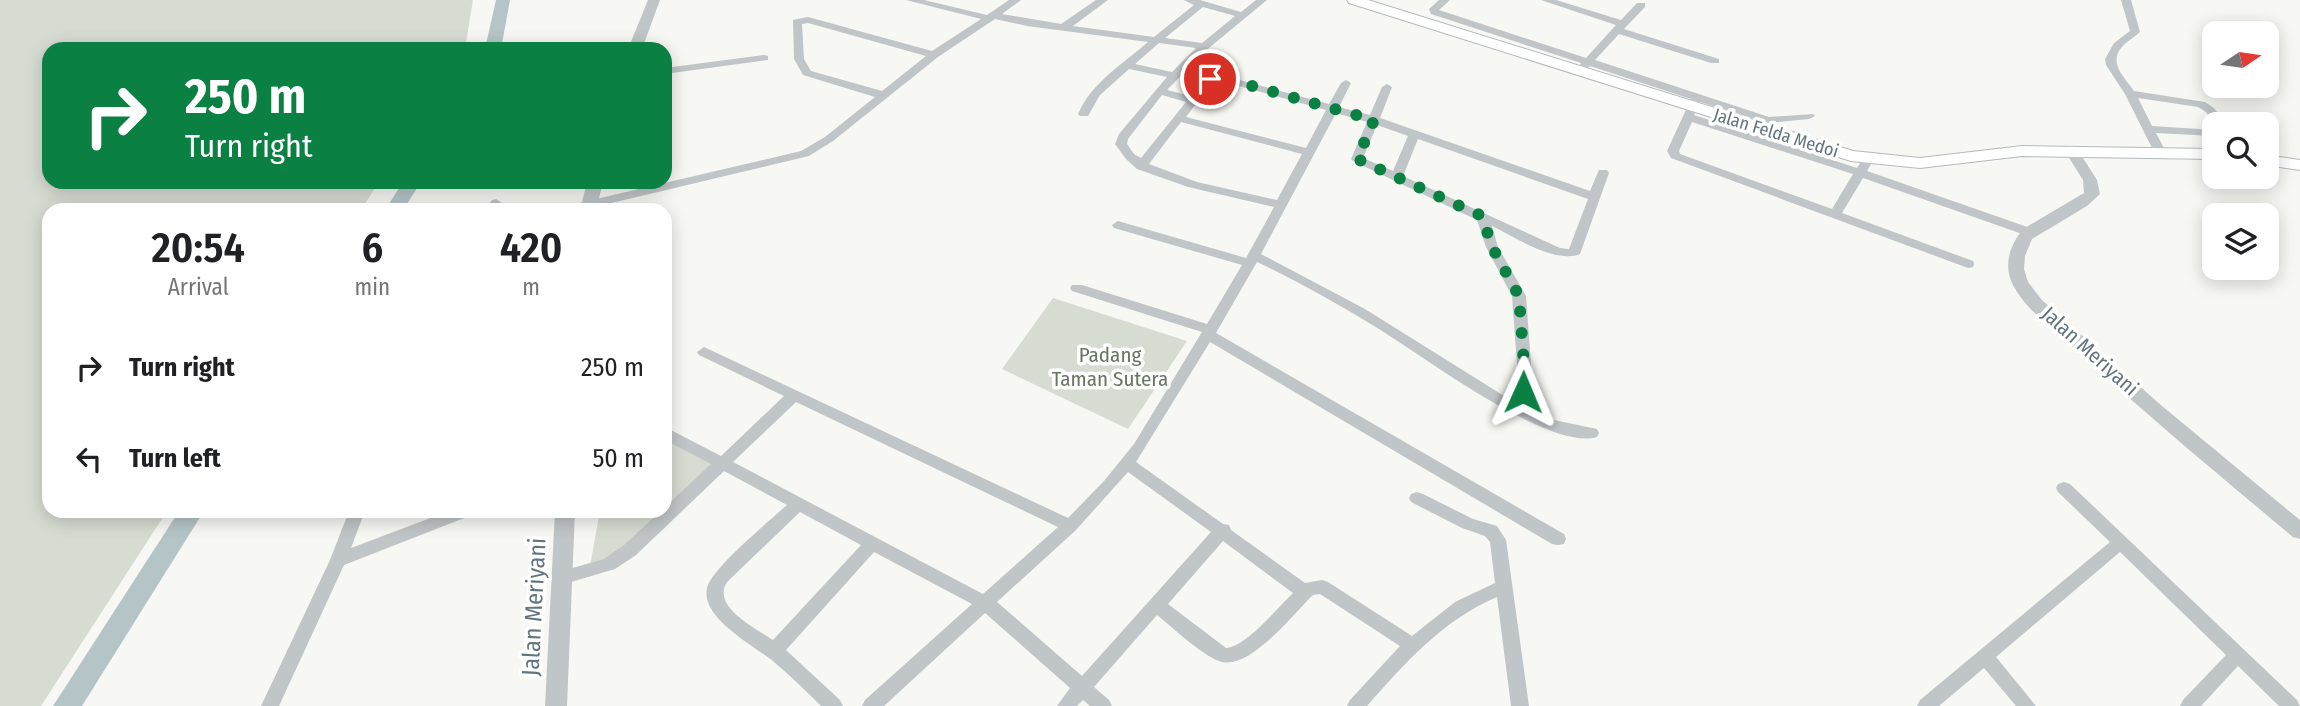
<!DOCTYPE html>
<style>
:root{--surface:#fff;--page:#f6f6f6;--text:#202124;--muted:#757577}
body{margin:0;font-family:"Fira Sans Condensed",sans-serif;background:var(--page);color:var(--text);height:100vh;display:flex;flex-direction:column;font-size:26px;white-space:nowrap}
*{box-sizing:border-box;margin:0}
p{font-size:23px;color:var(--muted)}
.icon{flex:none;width:38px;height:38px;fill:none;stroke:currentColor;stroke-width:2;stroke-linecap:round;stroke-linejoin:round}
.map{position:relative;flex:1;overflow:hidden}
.details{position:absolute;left:42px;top:203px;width:630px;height:315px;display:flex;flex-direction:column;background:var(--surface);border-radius:21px;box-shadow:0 4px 18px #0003}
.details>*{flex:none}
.guide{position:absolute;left:42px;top:42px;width:630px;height:147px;border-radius:21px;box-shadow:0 4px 18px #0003;background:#0b8043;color:#fff;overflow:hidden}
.needle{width:46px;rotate:77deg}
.buttons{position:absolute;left:2202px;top:21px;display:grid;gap:14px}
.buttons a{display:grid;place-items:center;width:77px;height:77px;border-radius:14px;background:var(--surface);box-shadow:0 4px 18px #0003;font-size:35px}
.pin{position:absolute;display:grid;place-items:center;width:60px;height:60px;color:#fff;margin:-30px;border:4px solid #fff;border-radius:50%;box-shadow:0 2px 7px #0007}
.me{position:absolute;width:77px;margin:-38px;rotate:1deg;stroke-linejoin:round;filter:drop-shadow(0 0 5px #0008)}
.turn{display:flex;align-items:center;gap:24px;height:147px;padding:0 28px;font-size:32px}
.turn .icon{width:91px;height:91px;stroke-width:2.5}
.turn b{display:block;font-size:49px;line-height:60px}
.eta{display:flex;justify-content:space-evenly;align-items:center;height:119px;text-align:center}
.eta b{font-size:42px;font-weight:600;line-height:49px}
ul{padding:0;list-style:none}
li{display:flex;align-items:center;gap:21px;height:91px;padding:0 28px}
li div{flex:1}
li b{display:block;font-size:26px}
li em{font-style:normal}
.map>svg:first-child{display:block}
</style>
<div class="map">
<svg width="2300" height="706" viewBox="0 0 2300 706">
<rect width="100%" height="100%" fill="#f7f7f4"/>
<g fill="#d7dcd3">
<path d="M0,0H473L465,49H49V182H379L361,210H49V511H167L41,706H0Z"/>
<path d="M1053,298L1187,341L1128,429L1002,369Z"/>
<path d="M665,435L723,464L630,550L589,571L600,511H665Z"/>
</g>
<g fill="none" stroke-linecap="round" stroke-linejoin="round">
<g fill="#b5c5c7" fill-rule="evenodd">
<path d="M496,0H510L501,49H485Z"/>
<path d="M403,182H421L403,210H385Z"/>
<path d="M179,511H204L82,706H53Z"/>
</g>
<g stroke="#b3b9bd" stroke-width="2">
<g id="secondary">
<path d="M1347,0H1368L1853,151L1920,158L2022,146L2214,149V159L2022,156L1920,168L1851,161L1349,3Z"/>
<path d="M2266,155L2300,160V170L2266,165Z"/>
</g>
</g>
<g fill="#c0c5c8" fill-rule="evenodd">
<path d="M906,0H924L987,15L1009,0H1021L1002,14L1061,24L1096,0H1108L1073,26L1154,37L1194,5L1184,0H1200L1241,12L1256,0H1267L1204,52L1167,90L1190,96L1202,81L1221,75L1329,104L1341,83L1346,80L1351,83L1339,107L1370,115L1382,87L1387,84L1392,87L1380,118L1590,191L1599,170H1607L1609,173L1580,254C1555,264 1515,237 1492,226L1498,247L1526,296L1532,378L1530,392L1521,405L1554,420L1597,429L1599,433L1597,437C1550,452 1423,356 1379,329C1340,305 1299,282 1257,262L1216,333L1564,534L1566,539L1564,544L1558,545L1552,544L1210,342L1136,462L1223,524L1229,525L1231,530L1305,583L1322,580L1328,582L1412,636L1455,602L1495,583L1490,542L1485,536L1462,528L1411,502L1409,498L1411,494L1417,492L1423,494L1473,519L1497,526L1506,540L1529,706H1511L1497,597C1444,619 1404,664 1367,706H1347L1350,700L1400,646L1320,594L1313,595C1294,613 1248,673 1219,661C1202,655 1173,628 1157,615L1094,687L1109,700L1112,706H1090L1083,700L1077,706H1057L1070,688L985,613L884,706H862L865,700L972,604L874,552L786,650L840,700L843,706H821C806,691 791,676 774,662C755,646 696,616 708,585C716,565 768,522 787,505L724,471L636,555L615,569L561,585L555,583L553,578L555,573L604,559L624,545L661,511H665V507L711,464L665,440V427L721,456L784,396L699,355L697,352L704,347L1068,518L1104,481L1134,444L1202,332L1072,291L1070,288L1072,285H1082L1207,324L1242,265L1114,228L1112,225L1118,221L1246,258L1274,207L1188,187L1137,169L1126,159L1115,144L1119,134L1167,77L1129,69L1100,95L1088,116H1080L1078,114C1092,82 1123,64 1148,42L1027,26L995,19L938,57L833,141L809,156L582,210H560L566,206L801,151L825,137L875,97L803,75L794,59L793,20L808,17L932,51L981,19ZM1203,7L1235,16L1202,43L1165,38ZM808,23L926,56L882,91L811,71L804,59L802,24ZM1159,43L1196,48L1172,72L1135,64ZM1221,81L1326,110L1306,148L1186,117L1210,85ZM1162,95L1186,102L1141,158L1134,154L1127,144L1128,139ZM1336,113L1367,122L1351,159L1353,161L1477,220L1486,247L1512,296L1518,378L1516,391L1509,399L1365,309L1261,254ZM1181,122L1302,154L1277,200L1197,182L1149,164ZM1377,125L1408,136L1393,171L1363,158ZM1418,139L1588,199L1569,249L1560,248L1403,176ZM796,402L1058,527L983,594L733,462ZM1128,472L1211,532L1082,676L997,602L1076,530ZM800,512L861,545L773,640C756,628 711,607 727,582ZM1223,541L1293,593C1278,607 1246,647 1226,648L1168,604Z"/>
<path d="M1439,0H1450L1439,10L1586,58L1616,25L1541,0H1556L1621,20L1637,3H1645V7L1624,29L1719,59V63H1711L1619,34L1595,60L1769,117L1813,114L1815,116L1809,119L1768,123L1700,102L1694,115L1857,168L1864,157H1872L1874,159L1867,171L2033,229L2035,232L2033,235H2025L1863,178L1842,213L1973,261L1974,264L1973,267L1968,268L1671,158L1667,151L1691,99L1590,66L1588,68H1580L1579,66L1581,63L1431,14L1429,9ZM1692,122L1853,174L1832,209L1680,154L1679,151Z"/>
<path d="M2121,0H2131L2140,32C2135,37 2127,41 2122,47C2108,62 2124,77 2134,91L2205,102L2214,108L2226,124H2214L2206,112L2198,107L2138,98L2152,126L2214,130V136L2156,133L2166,152L2160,155L2154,152L2125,94L2106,65L2105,59L2114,43L2130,31Z"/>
<path d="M764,55L768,56V60L665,74V68Z"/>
<path d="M496,199L502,203L497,210H484L492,200Z"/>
<path d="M2064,482L2070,484L2297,700L2300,706H2279L2238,666L2201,706H2180L2183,700L2226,655L2120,552L1996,657L2036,706H2016L1984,668L1939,706H1917L1920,700L2110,542L2058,492L2056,488L2058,484Z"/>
<path d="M349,511H365L351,548L449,511H474L472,515L344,565L279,706H261L330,560Z"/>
</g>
<g fill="#c0c5c8" fill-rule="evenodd">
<path d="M648,0H660L642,49H628Z"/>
<path d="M2071,146L2076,147L2097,180L2100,194L2087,206L2032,239L2025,256L2024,269L2028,282L2042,300L2162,406L2300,520V539L2293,537C2219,475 2145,414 2074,348C2053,328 2025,310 2012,283C2003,263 2011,244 2023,229L2084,193L2083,180L2064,150Z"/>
<path d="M587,182H603L596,210H580Z"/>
<path d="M555,511H575L567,706H545Z"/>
</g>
<use href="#secondary" fill="#fff" fill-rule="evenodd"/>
</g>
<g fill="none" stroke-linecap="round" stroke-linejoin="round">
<path stroke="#0b8043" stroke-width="12" stroke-dasharray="0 21.6" d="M1210,79H1227L1374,120L1357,159L1482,216L1492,247L1519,296L1525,378L1523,392"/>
</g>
<g text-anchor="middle" stroke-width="7" stroke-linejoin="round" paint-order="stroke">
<g font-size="18" fill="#62757f" stroke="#fff">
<text transform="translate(1776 133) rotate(17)" y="6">Jalan Felda Medoi</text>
</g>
<g font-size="21" fill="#62757f" stroke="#fff">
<text transform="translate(2090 351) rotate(42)" y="7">Jalan Meriyani</text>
</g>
<g font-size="21" fill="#677761" stroke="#fff">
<text x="1110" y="362">Padang<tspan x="1110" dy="24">Taman Sutera</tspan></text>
</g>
<g font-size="24" fill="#62757f" stroke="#fff">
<text transform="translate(534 607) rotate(-87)" y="8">Jalan Meriyani</text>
</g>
</g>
</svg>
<div class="buttons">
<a><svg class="needle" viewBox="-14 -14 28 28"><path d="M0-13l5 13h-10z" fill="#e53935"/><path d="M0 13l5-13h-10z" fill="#757577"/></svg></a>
<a><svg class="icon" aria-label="search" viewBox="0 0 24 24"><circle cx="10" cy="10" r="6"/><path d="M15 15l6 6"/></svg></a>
<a><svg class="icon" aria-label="layers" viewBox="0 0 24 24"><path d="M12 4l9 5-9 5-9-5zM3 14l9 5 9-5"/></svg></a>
</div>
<div class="pin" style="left:1210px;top:79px;background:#d93025"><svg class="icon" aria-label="arrive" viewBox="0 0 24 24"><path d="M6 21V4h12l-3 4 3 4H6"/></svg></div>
<svg class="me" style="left:1523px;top:392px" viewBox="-20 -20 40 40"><path d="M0-17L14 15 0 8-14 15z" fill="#0b8043" stroke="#fff" stroke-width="4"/></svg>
<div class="guide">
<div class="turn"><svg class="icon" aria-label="right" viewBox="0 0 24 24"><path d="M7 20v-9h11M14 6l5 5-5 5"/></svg><div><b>250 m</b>Turn right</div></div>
</div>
<section class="details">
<div class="eta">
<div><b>20:54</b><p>Arrival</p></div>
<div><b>6</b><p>min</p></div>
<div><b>420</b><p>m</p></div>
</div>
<ul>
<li><svg class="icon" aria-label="right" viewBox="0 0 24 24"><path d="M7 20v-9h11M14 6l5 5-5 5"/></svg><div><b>Turn right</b></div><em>250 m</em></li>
<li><svg class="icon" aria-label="left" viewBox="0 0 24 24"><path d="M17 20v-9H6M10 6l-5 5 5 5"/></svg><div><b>Turn left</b></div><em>50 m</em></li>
</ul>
</section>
</div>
